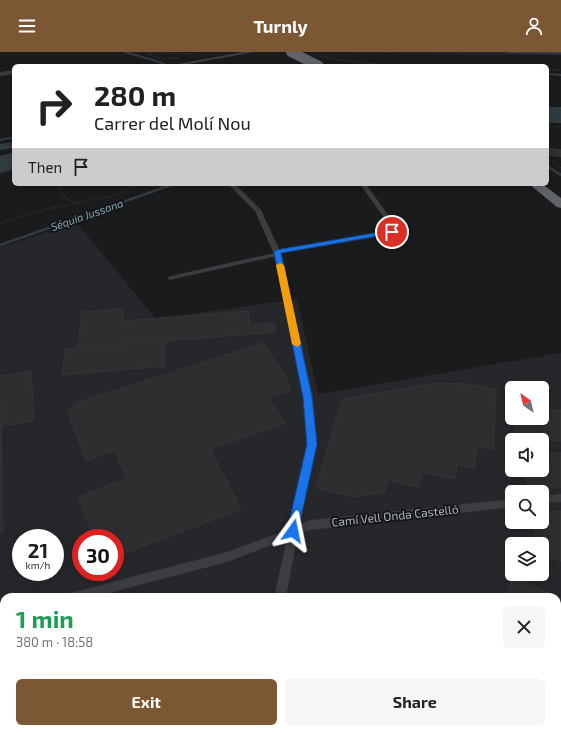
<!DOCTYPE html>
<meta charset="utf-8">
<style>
:root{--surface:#fff;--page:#f6f6f6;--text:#202124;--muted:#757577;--accent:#7b5733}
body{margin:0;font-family:"Exo 2",sans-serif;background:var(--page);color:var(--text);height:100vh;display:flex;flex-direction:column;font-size:15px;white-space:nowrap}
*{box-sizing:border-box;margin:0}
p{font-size:13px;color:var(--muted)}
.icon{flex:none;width:22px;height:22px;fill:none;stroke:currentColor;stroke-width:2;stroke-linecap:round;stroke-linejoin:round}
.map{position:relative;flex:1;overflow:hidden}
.side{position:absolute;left:0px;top:541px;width:561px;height:140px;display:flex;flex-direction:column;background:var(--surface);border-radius:12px 12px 0 0;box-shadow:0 2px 10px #0003}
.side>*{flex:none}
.guide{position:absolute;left:12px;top:12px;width:537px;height:122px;border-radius:6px;box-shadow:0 2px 10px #0003;background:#fff;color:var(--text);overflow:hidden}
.needle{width:26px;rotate:326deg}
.controls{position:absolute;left:505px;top:329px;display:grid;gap:8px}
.controls a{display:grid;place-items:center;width:44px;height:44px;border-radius:6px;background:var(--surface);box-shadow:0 2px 10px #0003;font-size:20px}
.speed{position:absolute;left:12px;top:477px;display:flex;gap:8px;font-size:20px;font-weight:700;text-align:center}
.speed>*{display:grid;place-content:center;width:52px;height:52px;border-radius:50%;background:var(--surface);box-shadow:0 2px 10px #0003;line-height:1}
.speed small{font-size:10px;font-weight:400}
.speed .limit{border:6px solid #d22;background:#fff;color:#111}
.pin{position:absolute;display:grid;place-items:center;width:34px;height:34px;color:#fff;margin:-17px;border:2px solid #fff;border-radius:50%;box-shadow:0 1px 4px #0007}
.me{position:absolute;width:44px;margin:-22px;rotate:12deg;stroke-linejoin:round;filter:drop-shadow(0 0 3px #0008)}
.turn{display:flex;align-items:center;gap:14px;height:84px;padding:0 16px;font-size:18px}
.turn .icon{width:52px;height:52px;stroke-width:2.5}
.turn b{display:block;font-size:28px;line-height:34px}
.then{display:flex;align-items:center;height:38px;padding:0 16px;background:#0003;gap:8px;font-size:15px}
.round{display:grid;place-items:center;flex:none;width:42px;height:42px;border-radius:6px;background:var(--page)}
.overview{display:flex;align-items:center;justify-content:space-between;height:68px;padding:0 16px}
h1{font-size:24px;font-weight:700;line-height:30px;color:#1e9e55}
.action{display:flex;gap:8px;margin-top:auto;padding:8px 16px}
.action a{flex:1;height:46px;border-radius:6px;background:var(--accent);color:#fff;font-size:16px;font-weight:700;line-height:46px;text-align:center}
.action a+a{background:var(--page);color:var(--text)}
header{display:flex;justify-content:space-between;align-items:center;height:52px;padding:0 16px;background:var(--accent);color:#fff;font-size:18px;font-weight:700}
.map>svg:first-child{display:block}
</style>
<header><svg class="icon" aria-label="menu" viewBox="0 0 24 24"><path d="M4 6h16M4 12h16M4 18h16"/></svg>Turnly<svg class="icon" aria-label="person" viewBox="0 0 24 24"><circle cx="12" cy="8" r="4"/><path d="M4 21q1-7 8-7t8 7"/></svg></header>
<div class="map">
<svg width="561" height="681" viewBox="0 0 561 681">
<rect width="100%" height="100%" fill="#1a1b1d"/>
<g fill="#26272a" fill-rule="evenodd">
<path d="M301,0H561V3L302,0Z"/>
<path d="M77,171L156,267L297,247L318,342L561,301V681H0V195ZM512,336H542V366H512ZM512,388H542V418H512ZM512,440H542V470H512ZM21,486H55V520H21ZM81,486H115V520H81ZM512,492H542V522H512ZM4,545H557V677H4Z"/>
</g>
<g fill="#313c40">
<rect x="547" y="55" width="14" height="16"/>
<path d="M14,100V117L0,121V104Z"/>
</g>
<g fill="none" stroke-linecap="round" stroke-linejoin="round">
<g stroke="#313c40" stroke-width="2">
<path d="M125,0L163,11L165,14"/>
<path d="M547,22L561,23"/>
<path d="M0,88L14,85"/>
</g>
<g stroke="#313c40" stroke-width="2.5">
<path d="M547,114L561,123"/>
<path d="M0,193L174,132"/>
</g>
<path fill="#313c40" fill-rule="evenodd" d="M14,90V96L0,98V92Z"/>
</g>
<g fill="#2e2e31" stroke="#353539">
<path d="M549,96L561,98V105L548,103Z"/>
<path d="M123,257V269L248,259L250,273L274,271L275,280L78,296L82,260Z"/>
<path d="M165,289V314L62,323L66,297Z"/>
<path d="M263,291L286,325L290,339L269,346L285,371L210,397L241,457L115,505V486H93L79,445L127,426L114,398L86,409L68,360L76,351Z"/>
<path d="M31,319L34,368L1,375L3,480L0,481V345H2L1,324Z"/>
<path d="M436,331L466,332L496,337L493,398L477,394L474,417L457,412L455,427L422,420L419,435L387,428L385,440L353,445L316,436L342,347Z"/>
<path d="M561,358V388L542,390V388H514L516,366H542V359Z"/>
<path d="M561,401V435L530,438L525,424V418H542V403Z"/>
<path d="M561,459V509L542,505V492H537L533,470H542V461Z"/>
<path d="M513,525L561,547V681H454L456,677H557V545H506Z"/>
<path d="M57,677H245V681H43Z"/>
</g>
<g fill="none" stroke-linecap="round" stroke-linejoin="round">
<g stroke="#424548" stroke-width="1" stroke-dasharray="1 2" stroke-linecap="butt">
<path d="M136,0L199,2"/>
<path d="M148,2L162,7L178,6"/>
<path d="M321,4L345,9L403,14"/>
<path d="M547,18H561"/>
<path d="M547,75H561"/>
<path d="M547,107L561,116"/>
<path d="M0,122L14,118"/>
<path d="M58,132L66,147L78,151"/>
<path d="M0,171L47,157L117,143L138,132"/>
</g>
<path stroke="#424548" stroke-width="2" stroke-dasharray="2.5 4" stroke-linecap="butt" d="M56,545L63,543"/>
<path stroke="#3c3d41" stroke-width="3.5" d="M170,226L278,202"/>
<g fill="#3c3d41" fill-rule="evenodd">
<path d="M243,0H254L178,14H166Z"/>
<path d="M505,0H561V2L507,1Z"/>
<path d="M14,18V22L0,24V20Z"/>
<path d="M228,132H235L261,158L279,197L388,179L387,170L360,132H366L393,170L396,180L395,182L281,201L313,345L317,392L300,472L311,468L512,447V455L311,478L298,482L286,545H274L287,487L227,510L94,545H68L70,541L74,540L227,500L289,477L307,392L303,345L273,200L255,159Z"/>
<path d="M561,442V450L542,452V444Z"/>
<path d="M4,557V569L0,570V558Z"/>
<rect x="247" y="677" width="14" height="4"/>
</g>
<path fill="#606469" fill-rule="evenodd" d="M529,132H542L561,146V156L557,155Z"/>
<path stroke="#606469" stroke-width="10" d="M291,0L319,14"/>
</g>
<path fill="#1a73e8" stroke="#114b97" d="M392,178H394V181L281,201L312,345L317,392L298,479L297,482H289L287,479L307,392L303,345L274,200L277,198Z"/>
<path fill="#f59e0b" d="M280,211L284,213L301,292L297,295L292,292L276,213Z"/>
<g text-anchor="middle" stroke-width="4" stroke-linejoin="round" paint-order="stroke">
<g font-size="11" font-style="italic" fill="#87a6b4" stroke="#151618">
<text transform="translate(87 163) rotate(-19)" y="4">Séquia Jussana</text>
</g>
<g font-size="12" fill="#aeb4bb" stroke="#151618">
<text transform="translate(395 464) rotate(-6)" y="4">Camí Vell Onda Castelló</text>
</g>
</g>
</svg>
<div class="controls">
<a><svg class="needle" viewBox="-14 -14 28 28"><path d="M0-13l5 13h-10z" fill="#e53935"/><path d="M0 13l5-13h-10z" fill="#757577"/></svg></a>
<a><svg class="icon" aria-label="sound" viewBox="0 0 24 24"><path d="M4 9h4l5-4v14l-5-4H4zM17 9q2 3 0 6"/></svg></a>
<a><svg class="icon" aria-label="search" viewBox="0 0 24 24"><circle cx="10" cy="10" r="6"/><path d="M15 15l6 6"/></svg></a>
<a><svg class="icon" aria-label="layers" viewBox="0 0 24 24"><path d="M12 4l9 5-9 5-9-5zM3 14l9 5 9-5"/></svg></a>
</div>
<div class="speed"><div>21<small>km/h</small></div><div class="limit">30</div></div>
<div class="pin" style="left:392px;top:180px;background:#d93025"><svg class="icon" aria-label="arrive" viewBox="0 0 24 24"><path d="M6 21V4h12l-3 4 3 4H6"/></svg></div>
<svg class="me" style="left:293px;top:479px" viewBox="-20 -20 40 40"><path d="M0-17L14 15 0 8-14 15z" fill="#1a73e8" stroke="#fff" stroke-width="4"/></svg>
<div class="guide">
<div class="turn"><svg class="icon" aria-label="right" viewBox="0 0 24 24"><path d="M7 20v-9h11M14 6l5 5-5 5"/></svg><div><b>280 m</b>Carrer del Molí Nou</div></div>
<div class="then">Then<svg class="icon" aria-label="arrive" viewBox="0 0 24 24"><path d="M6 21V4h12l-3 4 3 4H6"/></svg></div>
</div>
<section class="side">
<div class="overview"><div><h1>1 min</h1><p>380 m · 18:58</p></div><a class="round"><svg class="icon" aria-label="close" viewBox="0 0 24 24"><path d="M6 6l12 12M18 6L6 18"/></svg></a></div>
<div class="action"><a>Exit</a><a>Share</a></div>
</section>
</div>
